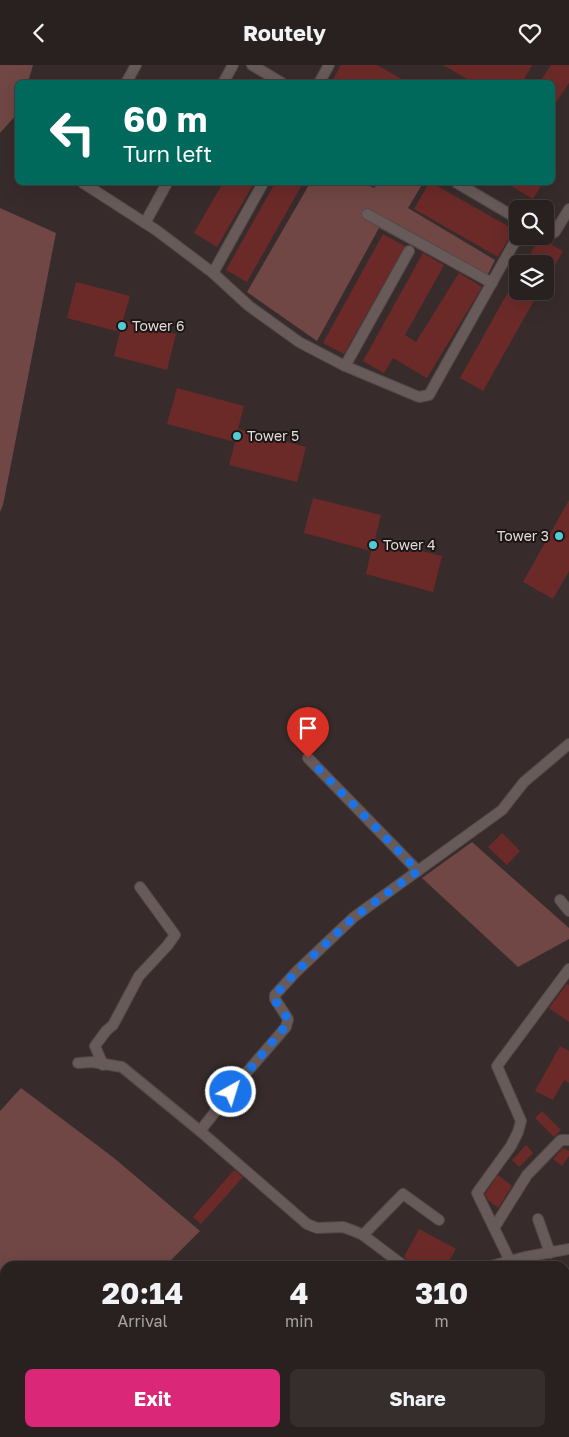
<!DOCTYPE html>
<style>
:root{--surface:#292120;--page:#352e2d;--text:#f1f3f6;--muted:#a5a3a5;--line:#453e3e;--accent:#db2777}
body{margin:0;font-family:"Golos Text",sans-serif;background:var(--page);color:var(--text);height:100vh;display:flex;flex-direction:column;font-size:19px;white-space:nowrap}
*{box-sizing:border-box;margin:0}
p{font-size:16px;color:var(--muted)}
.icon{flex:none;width:28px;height:28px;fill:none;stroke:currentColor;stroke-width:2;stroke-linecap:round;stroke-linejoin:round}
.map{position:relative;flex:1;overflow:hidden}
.details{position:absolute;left:0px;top:1196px;width:570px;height:176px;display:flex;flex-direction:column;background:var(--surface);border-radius:15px 15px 0 0;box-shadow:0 5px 20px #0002,0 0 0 1px var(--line)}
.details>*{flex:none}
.banner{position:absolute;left:15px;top:15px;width:540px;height:105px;border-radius:8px;box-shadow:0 5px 20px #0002,0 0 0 1px var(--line);background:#00695c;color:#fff;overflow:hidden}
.tools{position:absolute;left:509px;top:135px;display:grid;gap:10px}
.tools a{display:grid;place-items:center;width:45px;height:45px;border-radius:8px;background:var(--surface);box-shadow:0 5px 20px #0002,0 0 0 1px var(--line);font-size:25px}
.pin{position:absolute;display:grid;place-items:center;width:42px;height:42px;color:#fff;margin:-51px -21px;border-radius:50% 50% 50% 0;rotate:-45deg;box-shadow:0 0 5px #0007}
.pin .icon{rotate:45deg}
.me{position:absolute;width:55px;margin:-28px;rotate:39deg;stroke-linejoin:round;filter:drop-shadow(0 0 4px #0008)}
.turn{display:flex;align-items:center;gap:18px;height:105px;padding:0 25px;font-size:22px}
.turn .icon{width:65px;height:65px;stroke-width:2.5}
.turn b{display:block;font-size:35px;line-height:42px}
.eta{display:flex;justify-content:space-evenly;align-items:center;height:85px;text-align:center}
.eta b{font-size:30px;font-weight:700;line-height:35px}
.button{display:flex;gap:10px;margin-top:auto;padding:10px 25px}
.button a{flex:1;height:58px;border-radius:8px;background:var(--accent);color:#fff;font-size:20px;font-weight:700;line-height:58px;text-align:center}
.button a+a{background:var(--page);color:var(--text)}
header{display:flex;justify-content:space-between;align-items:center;height:65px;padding:0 25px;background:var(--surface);font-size:22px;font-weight:700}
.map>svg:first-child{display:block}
</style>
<header><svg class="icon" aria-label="back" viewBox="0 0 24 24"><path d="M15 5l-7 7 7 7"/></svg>Routely<svg class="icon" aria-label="heart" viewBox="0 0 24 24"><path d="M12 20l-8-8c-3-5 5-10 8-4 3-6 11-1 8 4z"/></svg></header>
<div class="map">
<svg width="569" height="1372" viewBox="0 0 569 1372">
<rect width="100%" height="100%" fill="#372c2b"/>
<g fill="#704744">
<path d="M0,0H33L28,17L18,18L17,49L0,68Z"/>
<path d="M310,118H363L374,123L378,118H423L408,143L495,195L483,219L379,163L317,276L247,227Z"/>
<path d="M0,143L56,168L3,440L0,447Z"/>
<path d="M472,777L569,863V874L518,902L422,813Z"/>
<path d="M21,1023L114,1093L200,1166L165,1201H5V1220L0,1216V1046Z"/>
<path d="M215,1368H333L338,1372H220Z"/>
</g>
<g fill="#6b2a28">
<path d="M341,0H377L409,18H331Z"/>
<path d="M443,0H532L522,18H474Z"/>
<path d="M551,0H569V18L552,43V18H539Z"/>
<path d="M223,118H254L217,182L194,168Z"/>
<path d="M275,118H303L247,217L226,205Z"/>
<path d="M429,118H432L515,165L512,168L498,192L414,144Z"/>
<path d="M506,118H543L533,134Z"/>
<path d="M383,169L405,181L344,289L323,278Z"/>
<path d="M539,173L563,186L545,218V199H525Z"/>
<path d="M423,188L444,200L405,270L416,277L459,208L482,222L427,313L393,293L384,308L363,296Z"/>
<path d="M76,217L130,231L123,255L176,269L167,305L114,291L120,267L67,253Z"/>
<path d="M512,220L518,224V226H522L535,234L483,326L460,313Z"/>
<path d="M177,323L244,341L238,364L306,382L297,417L229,400L235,377L167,359Z"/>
<path d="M313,433L381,450L375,474L442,491L433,527L366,509L371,486L304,468Z"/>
<path d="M569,435V506L553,534L523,517Z"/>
<path d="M502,768L520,786L507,800L488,782Z"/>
<path d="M567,919L569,920V957L549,943Z"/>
<path d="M560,981L569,986V1018L564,1015L553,1035L535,1026Z"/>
<path d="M542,1046L561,1065L554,1072L535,1053Z"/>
<path d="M526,1080L533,1088L519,1102L512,1095Z"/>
<path d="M563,1083L569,1086V1091L562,1101L553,1094Z"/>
<path d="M234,1105L243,1112L201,1159L193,1152Z"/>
<path d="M498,1110L512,1121L498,1143L488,1135L485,1129Z"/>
<path d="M419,1164L456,1184L446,1201H411L404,1192Z"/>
</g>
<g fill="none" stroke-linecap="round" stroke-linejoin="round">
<g stroke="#514847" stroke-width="12">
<g id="minor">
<path d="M252,0L282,18"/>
<path d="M126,18L136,0"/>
<path d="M223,18L233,0"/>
<path d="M319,18L329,0"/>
<path d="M83,118L156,165L213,208L249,241L299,277L345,301L419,332L429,330L518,171"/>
<path d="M457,118L518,154"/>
<path d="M367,149L492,218"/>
<path d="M145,158L167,118"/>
<path d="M545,169H551L555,167L569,144"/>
<path d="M213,208L263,118"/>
<path d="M345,301L409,186"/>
<path d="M308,693L418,806"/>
<path d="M560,835L569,846"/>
<path d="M78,998L92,997L122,1002L200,1066L307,1159L317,1163L343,1162L354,1166L363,1170L404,1201"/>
<path d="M103,1000L95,981L106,966L113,960L139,911L167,881L175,870L140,822"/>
<path d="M200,1066L241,1014L286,962L288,954L275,934V930L296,907L354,852L502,745L524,717L569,679"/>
<path d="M538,1154L550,1188"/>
<path d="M494,1163L527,1110L561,1075H569"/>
<path d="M363,1170L403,1129L439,1155"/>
<path d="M510,1196L477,1128L511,1081L518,1067L521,1056L497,1001L569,904"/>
<path d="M491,1201L525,1192L569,1184"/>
<path d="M67,1368L105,1372L127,1368"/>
<path d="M339,1368L344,1372"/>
<path d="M435,1368L441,1372"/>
<path d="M6,1372L18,1368"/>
</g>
</g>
<use href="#minor" stroke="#675a59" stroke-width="10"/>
</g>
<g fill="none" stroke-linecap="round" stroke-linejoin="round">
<path stroke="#1a73e8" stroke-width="9" stroke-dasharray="0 16.2" d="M231,1027L288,958V954L274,934L275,930L296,907L354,852L418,806L308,693"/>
</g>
<g fill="#52cbd7" stroke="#1b1615" stroke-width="2">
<circle cx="122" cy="261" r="5"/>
<circle cx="237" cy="371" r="5"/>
<circle cx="559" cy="471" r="5"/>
<circle cx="373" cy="480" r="5"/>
</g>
<g text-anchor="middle" stroke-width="4" stroke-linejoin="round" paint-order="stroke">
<g font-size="14" fill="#e4dcdb" stroke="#1b1615" text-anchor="start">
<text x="132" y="266">Tower 6</text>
<text x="247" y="376">Tower 5</text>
<text x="549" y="476" text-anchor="end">Tower 3</text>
<text x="383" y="485">Tower 4</text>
</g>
</g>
</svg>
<div class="tools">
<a><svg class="icon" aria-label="search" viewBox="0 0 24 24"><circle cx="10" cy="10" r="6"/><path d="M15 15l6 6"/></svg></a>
<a><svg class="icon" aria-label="layers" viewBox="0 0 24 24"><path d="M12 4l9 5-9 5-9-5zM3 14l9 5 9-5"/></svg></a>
</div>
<div class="pin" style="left:308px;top:693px;background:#d93025"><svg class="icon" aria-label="arrive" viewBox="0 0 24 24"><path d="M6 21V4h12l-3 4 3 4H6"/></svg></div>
<svg class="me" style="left:231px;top:1027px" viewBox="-20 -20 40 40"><circle r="17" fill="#1a73e8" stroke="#fff" stroke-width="3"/><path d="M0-11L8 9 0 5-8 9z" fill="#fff"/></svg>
<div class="banner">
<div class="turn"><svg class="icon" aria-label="left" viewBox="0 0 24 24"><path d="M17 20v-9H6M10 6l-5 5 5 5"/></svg><div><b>60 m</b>Turn left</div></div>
</div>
<section class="details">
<div class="eta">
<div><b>20:14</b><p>Arrival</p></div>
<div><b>4</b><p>min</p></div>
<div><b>310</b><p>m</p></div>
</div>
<div class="button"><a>Exit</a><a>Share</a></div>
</section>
</div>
